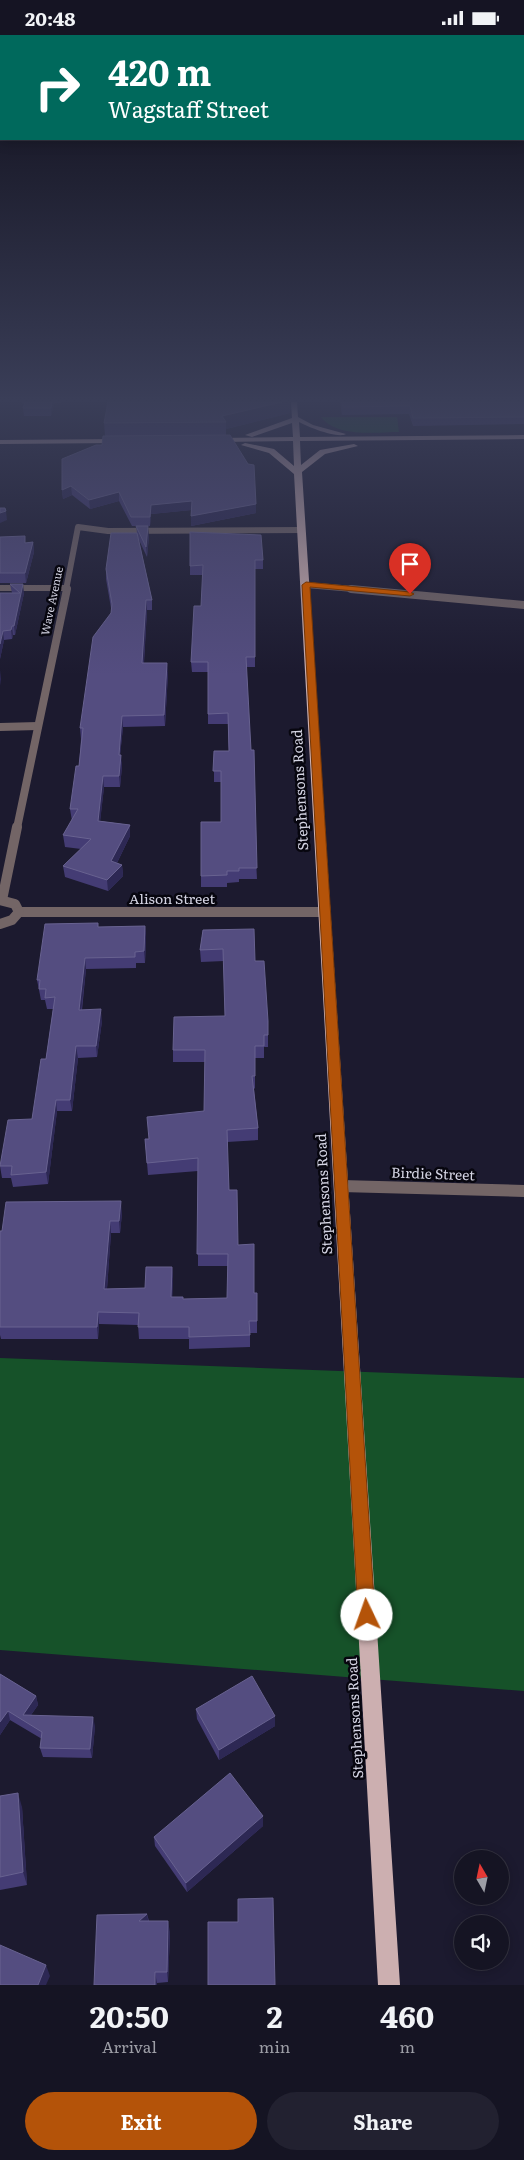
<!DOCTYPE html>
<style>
:root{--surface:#151423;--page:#222130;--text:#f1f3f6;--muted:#9d9ea6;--line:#343341;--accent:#b45309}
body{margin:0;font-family:Literata,serif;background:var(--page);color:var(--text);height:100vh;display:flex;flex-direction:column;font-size:19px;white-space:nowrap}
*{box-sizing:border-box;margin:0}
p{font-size:16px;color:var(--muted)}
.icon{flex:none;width:28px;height:28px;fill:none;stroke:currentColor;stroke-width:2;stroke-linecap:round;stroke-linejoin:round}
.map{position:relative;height:1950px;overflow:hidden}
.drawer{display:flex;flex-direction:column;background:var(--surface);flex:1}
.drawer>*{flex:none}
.guide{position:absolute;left:0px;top:0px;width:525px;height:105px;box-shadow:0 2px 12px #0003,0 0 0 1px var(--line);background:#00695c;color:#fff;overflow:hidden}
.needle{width:32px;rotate:351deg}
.fabs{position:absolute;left:454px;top:1815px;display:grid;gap:10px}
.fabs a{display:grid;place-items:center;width:55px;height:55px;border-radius:50%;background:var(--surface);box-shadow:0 2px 12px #0003,0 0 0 1px var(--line);font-size:25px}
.pin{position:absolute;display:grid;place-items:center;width:42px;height:42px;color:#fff;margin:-51px -21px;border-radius:50% 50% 50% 0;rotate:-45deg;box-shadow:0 0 5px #0007}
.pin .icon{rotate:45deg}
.me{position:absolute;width:55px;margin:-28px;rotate:357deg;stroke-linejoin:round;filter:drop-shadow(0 0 4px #0008)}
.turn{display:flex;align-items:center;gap:18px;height:105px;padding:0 25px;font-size:22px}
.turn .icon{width:65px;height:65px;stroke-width:2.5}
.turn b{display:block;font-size:35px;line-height:42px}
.eta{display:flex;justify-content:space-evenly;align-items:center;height:85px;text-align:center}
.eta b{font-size:30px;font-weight:700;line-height:35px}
.cta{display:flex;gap:10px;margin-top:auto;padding:10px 25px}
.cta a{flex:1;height:58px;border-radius:30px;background:var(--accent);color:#fff;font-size:20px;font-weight:700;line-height:58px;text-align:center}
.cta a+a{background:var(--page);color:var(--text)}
.status{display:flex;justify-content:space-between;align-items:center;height:35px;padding:0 25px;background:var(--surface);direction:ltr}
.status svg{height:14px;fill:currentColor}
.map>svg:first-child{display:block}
</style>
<div class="status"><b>20:48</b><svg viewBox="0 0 49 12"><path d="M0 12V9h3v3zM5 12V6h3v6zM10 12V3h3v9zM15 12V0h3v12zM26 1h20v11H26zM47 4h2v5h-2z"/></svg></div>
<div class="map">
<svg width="524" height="1950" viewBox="0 0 524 1950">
<rect width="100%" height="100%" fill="#1c1a2f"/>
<g fill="#165229">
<path d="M321,382H397L399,397C376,397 337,403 321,382Z"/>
<path d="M0,1323L524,1343V1656L0,1615Z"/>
</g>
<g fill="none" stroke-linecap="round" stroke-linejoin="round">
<g stroke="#736566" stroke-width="6">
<path d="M306,550L365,555"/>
<path d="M0,553H66"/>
<path d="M66,555L78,492L108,496L302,495"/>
</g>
<g stroke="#736566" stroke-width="8">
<path d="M351,554L524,570"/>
<path d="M0,692L38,691"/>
<path d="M17,793L67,554"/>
</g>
<g stroke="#736566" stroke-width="10">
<path d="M0,865L15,869L19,877"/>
<path d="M2,865L17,792"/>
<path d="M19,877H325"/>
<path d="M0,889L12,885L19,877"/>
</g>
<path stroke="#736566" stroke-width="12" d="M341,1151L524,1156"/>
<g fill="#ccafb0" fill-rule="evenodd">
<path d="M291,367H297L298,382L313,390L346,399C338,404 308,392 299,387L300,402L524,400V404L300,406L301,430L320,415L354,409L358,411L325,419L302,437L400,1950H378L294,439L269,418L241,410L245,408L274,414L294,431L293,406L217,407L213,405L217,403L293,402L292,388L252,402L245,400L292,383Z"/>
<path d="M120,404V408H117L0,409V405Z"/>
</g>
</g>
<g fill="#443c74">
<path d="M22,367H62L61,368H54L51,381H24L23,373L24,368H22Z"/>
<path d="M340,367H524V389L413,391L409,379L342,380Z"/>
<path d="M290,378L226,394V400L256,469V478L191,491V475L151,479L150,491H132L119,466L90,474L72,460L63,464L62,455L102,410L105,401L104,388Z"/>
<path d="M136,491L149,501L147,522L139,505L152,565V575H147L144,628L168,638L165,691L123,692L120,720L122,731L120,752H104L100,786L130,790V801L117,828L122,830L123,841L108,856L65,842L63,831L81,814L65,812L63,800L72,786L70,774L79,731L81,704L80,693L111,578V573L106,544V534L137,498Z"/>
<path d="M190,497L263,525V534H255V632H246L257,844H239V847L227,848V852H201V841L221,787V747H214V716H229L228,689H208V637H192L191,627L201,571L203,540H190Z"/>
<path d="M0,502L26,508L33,507L34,517L26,548H0Z"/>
<path d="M10,549L24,558L15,600H13L12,604L4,605L0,624V558H12Z"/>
<path d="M98,888V892L145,891L146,902L145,928H136V933L86,934L82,975L102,986L97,1022L78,1023L72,1076H57L48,1149L13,1152L11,1143H2L0,1131L32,1084L46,1024L53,974H47L45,965H41L37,945Z"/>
<path d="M203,895L255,926L268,986V1012H264V1023H255V1053L254,1054L258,1093V1105L227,1107L229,1155L238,1210L254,1258H257V1298H250V1312L189,1314V1304H139L138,1290L99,1289L98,1304H1L0,1300V1196L122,1178L120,1198H111L107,1254L145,1253L172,1232L173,1244L172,1262L183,1264L227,1263L228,1231H198V1136L148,1140L145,1104H149L204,1076L205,1027H173V1015L225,981L224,926L201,927L200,915Z"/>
<path d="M0,1639L36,1661L38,1670L31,1680L95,1691L92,1723L43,1722L40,1713L42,1704L10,1685L0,1700Z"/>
<path d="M196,1674L275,1691L219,1725L197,1684Z"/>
<path d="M0,1761L22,1772L27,1850L0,1855Z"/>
<path d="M263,1791L187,1857L155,1811L154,1802Z"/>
<path d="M147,1879L149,1886L170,1897L168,1947L157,1948V1950H94Z"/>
</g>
<g fill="#2d2854">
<path d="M52,367H54V368L51,381V373Z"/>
<path d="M282,367H290V378L226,394V387L222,381Z"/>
<path d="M71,451L72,460L63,464L62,455Z"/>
<path d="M119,457V466L90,474L89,465Z"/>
<path d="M192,466V475L151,479L150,491V482L151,470Z"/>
<path d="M256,469V478L191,491V481Z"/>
<path d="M6,476L7,485L0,488V478Z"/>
<path d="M148,491L149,501L147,522L146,512Z"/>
<path d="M33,507L34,517L26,548L25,538Z"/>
<path d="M23,549L24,558L15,600L14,591Z"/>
<path d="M146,565L147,575L143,639L142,628Z"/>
<path d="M12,591L13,600L12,604L11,595Z"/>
<path d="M3,596L4,605L0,624V609Z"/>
<path d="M167,628L168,638L165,691L164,680Z"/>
<path d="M0,635L1,644L0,651Z"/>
<path d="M122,681L123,692L119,731V720Z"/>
<path d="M121,720L122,731L120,752L119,741Z"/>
<path d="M103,741L104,752L99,797L98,786Z"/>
<path d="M130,790V801L112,838L111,826Z"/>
<path d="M122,830L123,841L108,856L107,845Z"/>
<path d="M145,891L146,902L145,928L144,916Z"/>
<path d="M85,923L86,934L80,986L79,975Z"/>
<path d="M101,974L102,986L97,1022L96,1011Z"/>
<path d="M76,1011L78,1023L72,1076L70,1065Z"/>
<path d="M56,1065L57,1076L48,1149L46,1137Z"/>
<path d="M121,1166L122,1178L120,1198L119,1186Z"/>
<path d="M110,1186L111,1198L106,1266L104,1254Z"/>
<path d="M172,1232L173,1244L172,1275L171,1262Z"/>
<path d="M98,1277L99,1289L98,1304L97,1292Z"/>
<path d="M36,1661L38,1670L26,1687L23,1680Z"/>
<path d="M8,1676L10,1685L0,1700V1687Z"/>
<path d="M275,1681V1691L219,1725V1715Z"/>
<path d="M93,1682L95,1691L92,1723L90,1714Z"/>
<path d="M18,1758L22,1772L27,1850L23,1837Z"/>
<path d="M263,1781V1791L187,1857L186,1848Z"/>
<path d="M147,1879L149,1890L139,1886Z"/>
<path d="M168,1886L170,1897L168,1947L167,1937Z"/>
<path d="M46,1930L50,1941L46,1950H38Z"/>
<path d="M155,1937L157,1948V1950H155Z"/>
</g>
<g fill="#544d80" stroke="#686290">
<path d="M25,367H52L51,373H23Z"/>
<path d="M108,367H282L222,381L226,387L104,388Z"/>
<path d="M342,367H524V382L413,383L410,371L343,372Z"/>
<path d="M230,400L248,429L254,430L256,469L191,481L192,466L151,470L150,482H131L119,457L89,465L71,451L62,455V424L96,410H102L103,401Z"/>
<path d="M0,473H5L6,476L0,478Z"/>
<path d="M136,491H148L146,512Z"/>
<path d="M190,497L261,500L263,525H255V622H246L251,715H254L257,833H239V836H227V840L201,841V787H221V736H213L214,716H229L228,678L208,679V627H191L194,571H201L203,530L190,531Z"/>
<path d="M111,498H137L152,565H146L142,628H167L164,680L122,681L119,720H121L119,741H103L98,786L130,790L111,826L122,830L107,845L63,831L91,804L63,800L78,774H70L76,731H79L83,693H80L93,602L111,578L112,569L106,534Z"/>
<path d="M25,501V508L33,507L25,538H0V502Z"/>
<path d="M10,549H23L14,591H12L11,595L3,596L0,609V558H20Z"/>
<path d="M98,888V892L145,891L144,916L135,917V922L85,923L79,975L101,974L96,1011H76L70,1065H56L46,1137L11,1140L12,1131H0L8,1085L32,1084L41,1024H46L55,962L45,963L46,954H39L40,945H37L45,889Z"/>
<path d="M254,894L255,926H264L268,986V1000H264V1011H255V1041H252L258,1093L227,1095L229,1155H237L238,1210L254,1209V1258H257V1286H249L250,1300L189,1302V1292H138L139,1278L98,1277L97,1292H0V1196H2L6,1167L121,1166L119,1186H110L104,1254L145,1253L146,1232H172L171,1262H183V1264L227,1263L228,1219H197L198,1123L147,1128L145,1104H149L147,1082L204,1076L205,1015H173L174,982L225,981L223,914L200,915L203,895Z"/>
<path d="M0,1639L36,1661L23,1680L93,1682L90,1714L40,1713L42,1697L8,1676L0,1687Z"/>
<path d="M252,1641L275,1681L219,1715L196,1674Z"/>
<path d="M230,1738L263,1781L186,1848L154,1802Z"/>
<path d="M18,1758L23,1837L0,1842V1761Z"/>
<path d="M273,1863L275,1950H208V1887H238V1864Z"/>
<path d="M147,1879L139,1886H168L167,1937H155V1950H94L97,1880Z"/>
<path d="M0,1910L46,1930L38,1950H0Z"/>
</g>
<linearGradient id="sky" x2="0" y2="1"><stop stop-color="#0f0e1a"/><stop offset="0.57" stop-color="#3a3e58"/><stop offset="1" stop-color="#3a3e58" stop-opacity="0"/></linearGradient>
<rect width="524" height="640" fill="url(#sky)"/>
<path fill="#b45309" stroke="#753606" d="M306,547L410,557L414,559L410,561L310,552L375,1580L372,1586L367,1588L361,1586L358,1580L302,550Z"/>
<g text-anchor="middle" stroke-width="5" stroke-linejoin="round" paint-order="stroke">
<g font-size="11" fill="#d5d5e4" stroke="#07060f">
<text transform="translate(52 566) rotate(-78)" y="4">Wave Avenue</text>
</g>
<g font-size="14" fill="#d5d5e4" stroke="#07060f">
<text transform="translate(300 755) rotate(-93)" y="5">Stephensons Road</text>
<text x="172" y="869">Alison Street</text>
<text transform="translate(433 1139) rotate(2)" y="5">Birdie Street</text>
<text transform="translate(324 1159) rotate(-93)" y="5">Stephensons Road</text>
<text transform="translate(355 1683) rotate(-93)" y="5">Stephensons Road</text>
</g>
</g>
</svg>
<div class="fabs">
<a><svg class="needle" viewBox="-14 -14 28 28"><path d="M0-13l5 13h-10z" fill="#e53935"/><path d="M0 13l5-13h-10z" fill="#9d9ea6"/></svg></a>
<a><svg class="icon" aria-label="sound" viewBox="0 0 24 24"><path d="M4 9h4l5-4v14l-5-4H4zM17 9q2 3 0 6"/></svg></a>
</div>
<div class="pin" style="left:410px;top:559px;background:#d93025"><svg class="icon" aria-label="arrive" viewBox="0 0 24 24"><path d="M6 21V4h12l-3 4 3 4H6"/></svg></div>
<svg class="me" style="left:367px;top:1580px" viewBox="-20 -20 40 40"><circle r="19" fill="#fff"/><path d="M0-13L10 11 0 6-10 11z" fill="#b45309"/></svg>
<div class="guide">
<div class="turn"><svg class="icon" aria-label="right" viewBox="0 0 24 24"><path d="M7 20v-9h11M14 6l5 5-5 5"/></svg><div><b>420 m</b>Wagstaff Street</div></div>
</div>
</div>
<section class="drawer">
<div class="eta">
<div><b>20:50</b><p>Arrival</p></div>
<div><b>2</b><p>min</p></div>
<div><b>460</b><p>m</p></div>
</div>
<div class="cta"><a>Exit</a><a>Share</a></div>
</section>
